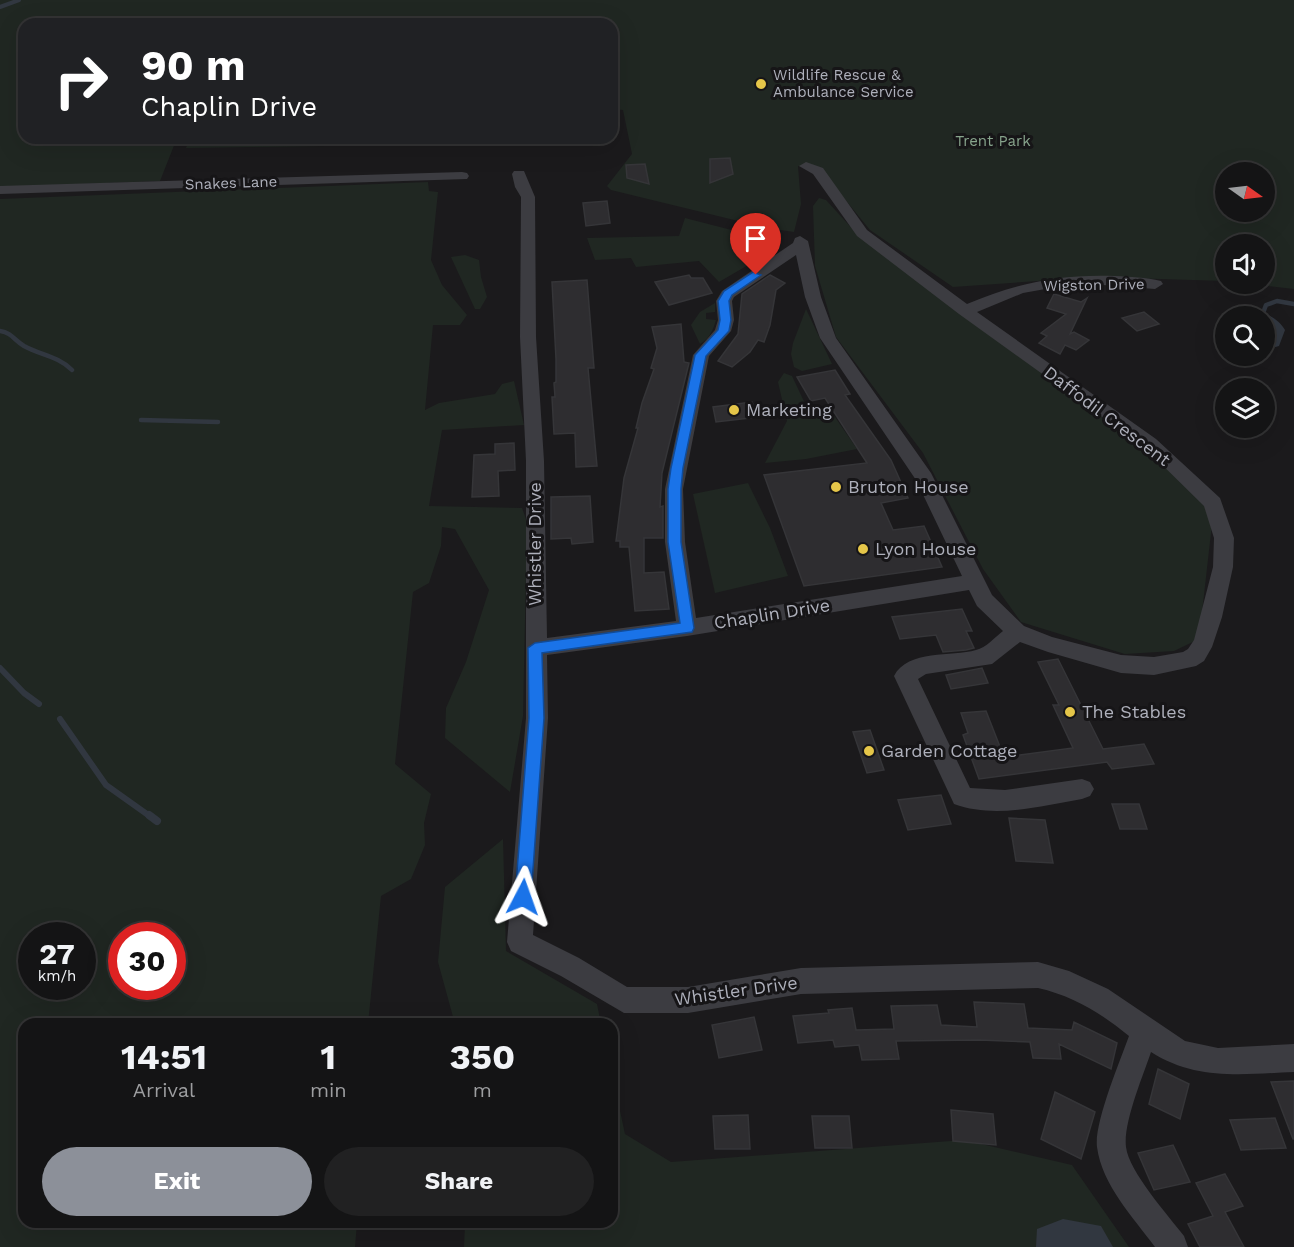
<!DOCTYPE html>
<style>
:root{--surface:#141415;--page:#212122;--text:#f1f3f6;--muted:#9d9ea0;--line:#333334;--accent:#8c9099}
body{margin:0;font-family:"Work Sans",sans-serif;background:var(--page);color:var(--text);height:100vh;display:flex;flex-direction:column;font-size:22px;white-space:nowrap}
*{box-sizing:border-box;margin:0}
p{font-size:20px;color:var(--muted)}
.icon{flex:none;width:33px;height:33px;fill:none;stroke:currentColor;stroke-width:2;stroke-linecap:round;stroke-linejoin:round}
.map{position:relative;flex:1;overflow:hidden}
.details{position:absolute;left:18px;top:1018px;width:600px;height:210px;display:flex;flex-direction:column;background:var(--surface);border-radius:18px;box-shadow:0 6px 24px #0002,0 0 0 2px var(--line)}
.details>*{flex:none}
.top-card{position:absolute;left:18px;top:18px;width:600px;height:126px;border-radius:18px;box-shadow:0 6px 24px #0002,0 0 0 2px var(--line);background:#202124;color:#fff;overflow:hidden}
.needle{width:39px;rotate:104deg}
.fabs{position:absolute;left:1215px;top:162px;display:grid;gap:12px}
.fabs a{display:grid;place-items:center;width:60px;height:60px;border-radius:50%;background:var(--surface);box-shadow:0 6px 24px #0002,0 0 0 2px var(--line);font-size:30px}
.speed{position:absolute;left:18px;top:922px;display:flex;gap:12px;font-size:30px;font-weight:700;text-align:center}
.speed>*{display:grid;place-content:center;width:78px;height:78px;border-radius:50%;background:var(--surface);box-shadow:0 6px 24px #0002,0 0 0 2px var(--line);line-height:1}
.speed small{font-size:15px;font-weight:400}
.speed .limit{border:9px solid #d22;background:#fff;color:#111}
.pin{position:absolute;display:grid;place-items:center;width:51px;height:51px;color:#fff;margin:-62px -26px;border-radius:50% 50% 50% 0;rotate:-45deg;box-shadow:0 0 6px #0007}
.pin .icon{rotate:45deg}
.me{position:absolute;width:66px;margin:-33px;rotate:4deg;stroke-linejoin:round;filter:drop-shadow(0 0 4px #0008)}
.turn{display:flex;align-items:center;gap:21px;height:126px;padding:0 24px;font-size:27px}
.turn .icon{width:78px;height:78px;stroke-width:2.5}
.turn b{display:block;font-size:42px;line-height:51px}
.eta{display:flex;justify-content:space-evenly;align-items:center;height:102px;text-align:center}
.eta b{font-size:36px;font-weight:700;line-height:42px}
.action{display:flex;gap:12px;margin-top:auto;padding:12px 24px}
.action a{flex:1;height:69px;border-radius:36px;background:var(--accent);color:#fff;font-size:24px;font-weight:700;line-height:69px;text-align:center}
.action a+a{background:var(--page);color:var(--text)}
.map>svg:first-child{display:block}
</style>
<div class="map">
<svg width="1294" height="1247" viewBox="0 0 1294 1247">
<rect width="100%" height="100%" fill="#1b1a1c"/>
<g fill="#202722" fill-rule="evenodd">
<path d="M0,0H1294V289L1249,284H1264V244H1226L1225,281L1095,277L953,287L870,230L820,169L798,166L801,204L794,232L767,228L611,190L607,186L632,154L623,110L612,109V24H24V138H177L160,181L0,187ZM1226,172H1264V212H1226Z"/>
<path d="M190,138H466L465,144L186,148Z"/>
<path d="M428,182L429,191L438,192L431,260L442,285L467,315L460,325H433L425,410L439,403L495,394L502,384L514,381L524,425L442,430L429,506L522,508L527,522L523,716L510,792L445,738L446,708L466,662L489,590L455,529L442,527L441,546L429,583L413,592L395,764L431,794L424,823L425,845L411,879L381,896L368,1024H24V1222L357,1223L355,1247H0V199ZM32,936H82V987H32ZM122,936H172V987H122Z"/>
<path d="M819,198L826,200L858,235L1156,453L1204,498L1212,524L1199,639L1174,651L1125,654L1021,622L983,569L923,453L836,337L815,266L813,206Z"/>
<path d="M685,218L751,235L767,245L755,261L719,282L699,261L636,267L631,258L595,260L587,238L679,236Z"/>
<path d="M465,255L479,260L481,277L487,297L480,309H475L451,257Z"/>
<path d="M715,303V312L706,313V319L716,320C713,330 710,338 700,344L691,325L700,312Z"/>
<path d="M806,309L832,364L802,371L794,367L791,354L793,343Z"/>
<path d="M784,373L792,376L808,410L828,407L857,449L806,459L765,463L787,421L778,382Z"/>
<path d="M748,483L770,528L788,576L715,593L693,494Z"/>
<path d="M503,839L506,951L597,1004L601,1024H455L438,962L445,887Z"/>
<path d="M612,1074L625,1134L671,1162L964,1140L1072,1165L1129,1247H464L465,1223L612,1222Z"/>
</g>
<g fill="#313740">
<path d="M1253,310C1267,314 1277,317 1285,330L1279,346L1265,350L1264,316H1245Z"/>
<path d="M1063,1219L1101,1226L1113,1247H1036L1037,1229Z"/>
</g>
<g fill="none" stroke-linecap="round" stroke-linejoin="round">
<path stroke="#313740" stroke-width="4" d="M0,7L19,0"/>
<g stroke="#313740" stroke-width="4.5">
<path d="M1263,313L1266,305L1277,301L1294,304"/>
<path d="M0,331C12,333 14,340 24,346C40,355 58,356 72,370"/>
<path d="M141,420L218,422"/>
</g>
<g stroke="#313740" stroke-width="6">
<path d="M0,668L24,693L39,704"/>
<path d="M60,719L106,785L151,817"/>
</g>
<path stroke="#313740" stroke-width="8" d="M149,815L157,821"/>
</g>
<g fill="#2e2d30" stroke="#353538" stroke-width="1.5">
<path d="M730,158L733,174L710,183V159Z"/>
<path d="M645,164L649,184L627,178L626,165Z"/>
<path d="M607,201L610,223L586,226L583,203Z"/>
<path d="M689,275L691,278H703L712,293L669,305L655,282Z"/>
<path d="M770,275L785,283L776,290L770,325L764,342L758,340L750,352L732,367L718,361L738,334L742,294Z"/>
<path d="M587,280L594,368H588L597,466L576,467L575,433L554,434L552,397H555L554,383L556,382V359L552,282Z"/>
<path d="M1054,294L1081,302L1087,298L1070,334L1074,332L1089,340L1076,350L1065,345L1060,354L1039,343L1047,336L1041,333L1066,314L1047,308Z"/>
<path d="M1144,312L1159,324L1137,331L1122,318Z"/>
<path d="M681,324L684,362L689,363L662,473L660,507L663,506V538H644V573L664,572L669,609L635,611L629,547H620V541H616L624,478L638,428H636L642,403L654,369L651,368L657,348L652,327Z"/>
<path d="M835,370L850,394L845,395L891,460L908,498L881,503L893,530L924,526L942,567L804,586L764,475L867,463L825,398L811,401L797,377Z"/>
<path d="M752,402L758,417L716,422L713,407Z"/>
<path d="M514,443L515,470L498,471L499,496L472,497L474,455L495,454V444Z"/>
<path d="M590,496L593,542L572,544L571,538L551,539V497Z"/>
<path d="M962,609L972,631H966L974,648L966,650L943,652L936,635L900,639L892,617Z"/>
<path d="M1058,659L1103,749L1144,744L1154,764L1112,769L1107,762L979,779L963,735L968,733L961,713L986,711L1004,757L1073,748L1053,705H1059L1038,662Z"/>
<path d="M982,668L988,683L951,689L946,675Z"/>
<path d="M870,730L884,770L867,773L853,732Z"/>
<path d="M941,795L951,824L908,830L898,800Z"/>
<path d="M1112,804H1139L1147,829H1120Z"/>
<path d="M1009,818L1045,820L1053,863L1016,861Z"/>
<path d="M974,1002L1024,1004L1028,1028L1072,1030L1074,1022L1117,1043L1111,1069L1059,1044L1061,1059L1033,1058L1030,1042L979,1040L896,1041L899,1059L862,1060L859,1045L835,1047L833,1040L798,1043L793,1016L829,1013L828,1010L852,1008L856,1030L894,1029L891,1006L937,1005L941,1025L977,1027Z"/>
<path d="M754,1017L762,1050L719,1058L712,1025Z"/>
<path d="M1158,1069L1189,1084L1180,1119L1149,1104Z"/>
<path d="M1294,1081V1139H1293L1271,1082Z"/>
<path d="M1055,1092L1095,1112L1081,1159L1041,1139Z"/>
<path d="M951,1110L993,1114L996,1145L953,1141Z"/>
<path d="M748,1115L750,1149H715L713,1116Z"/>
<path d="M812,1116H849L852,1148H815Z"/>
<path d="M1275,1118L1286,1148L1241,1150L1230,1120Z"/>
<path d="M1173,1145L1190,1182L1154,1190L1138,1153Z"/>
<path d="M1225,1174L1243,1206L1225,1212L1244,1247H1200L1188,1224L1213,1216L1196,1183Z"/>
</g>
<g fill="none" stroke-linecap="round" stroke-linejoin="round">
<g fill="#3c3c41" fill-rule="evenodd">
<path d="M806,162L823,168L867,230L967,304C1018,283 1059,274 1115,276C1130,277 1146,277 1161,281L1163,284L1155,289L1103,285L1051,288L1023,293L977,312L1156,439L1220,498L1234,538L1233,567L1222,617L1212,647L1204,661L1196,666L1154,675L1121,673L1048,652L1020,642L992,664L926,674L918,679L970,788L1005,790L1082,779L1090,782L1094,789L1090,796L1082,799C1040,806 995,819 954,804L894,676C908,649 952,657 976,650C986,648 995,637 1003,631L977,606L969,590L687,636L547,655L548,718L533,935L579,958L627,987H688L801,968L1038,962L1069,971L1108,989L1185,1041L1218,1048L1294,1044V1072C1243,1074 1196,1081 1151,1052C1143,1076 1123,1123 1126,1147C1129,1172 1168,1215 1184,1236L1188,1247H1155C1133,1217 1102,1185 1097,1147C1094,1123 1120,1061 1129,1036C1101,1013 1073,996 1038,988L801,994L688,1013H624L561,976L511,951L507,942L526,718V461L520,337L521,197L515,187L512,174L514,171H524L535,197L536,337L544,461L547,638L676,621L665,542V489L693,355L715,330L718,320L716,301L722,291L793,243L795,238L800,236L808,241L821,297L836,338L931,473L992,595L1024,626L1052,637L1121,655L1154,657L1183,652L1188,649L1194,640L1213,567L1214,538L1204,506L1144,447L959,314L857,236L813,174L799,166ZM796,255L805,297L820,338L916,480L962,576L696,618L685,542L683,489L709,356L731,331L734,320L732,301L734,297Z"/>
<path d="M462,172L467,173L469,176L467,179L0,194V186Z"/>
</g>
</g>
<path fill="#1a73e8" stroke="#114b97" stroke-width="1.5" d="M753,272L761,275L732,295L729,301L731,320L729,331L706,356L683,468L681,489V542L694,628L692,632L542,653L544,718L531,897L529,902L523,904L517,902L515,897L529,718L528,648L535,643L680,623L668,542V489L671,468L695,355L718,330L720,320L718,301L724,291Z"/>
<g fill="#e5c649" stroke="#161517" stroke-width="2">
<circle cx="761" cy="84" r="6"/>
<circle cx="734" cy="410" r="6"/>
<circle cx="836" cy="487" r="6"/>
<circle cx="863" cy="549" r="6"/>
<circle cx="1070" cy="712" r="6"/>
<circle cx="869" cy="751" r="6"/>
</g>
<g text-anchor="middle" stroke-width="6" stroke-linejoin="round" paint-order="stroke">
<g font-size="15" fill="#aeb0bb" stroke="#161517" text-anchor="start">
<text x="773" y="80">Wildlife Rescue &amp;<tspan x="773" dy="17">Ambulance Service</tspan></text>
</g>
<g font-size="15" fill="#87a48c" stroke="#161517">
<text x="993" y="146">Trent Park</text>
</g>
<g font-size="15" fill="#aeb0bb" stroke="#161517">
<text transform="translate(231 183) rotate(-2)" y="5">Snakes Lane</text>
<text transform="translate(1094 285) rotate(-1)" y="5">Wigston Drive</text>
</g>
<g font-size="18" fill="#aeb0bb" stroke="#161517" text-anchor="start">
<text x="746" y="416">Marketing</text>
<text x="848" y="493">Bruton House</text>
<text x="875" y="555">Lyon House</text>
<text x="1082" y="718">The Stables</text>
<text x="881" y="757">Garden Cottage</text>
</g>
<g font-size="18" fill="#aeb0bb" stroke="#161517">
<text transform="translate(1107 416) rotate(37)" y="6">Daffodil Crescent</text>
<text transform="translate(535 544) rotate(-90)" y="6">Whistler Drive</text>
<text transform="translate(772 614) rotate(-9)" y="6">Chaplin Drive</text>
<text transform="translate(736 991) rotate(-8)" y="6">Whistler Drive</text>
</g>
</g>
</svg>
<div class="fabs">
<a><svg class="needle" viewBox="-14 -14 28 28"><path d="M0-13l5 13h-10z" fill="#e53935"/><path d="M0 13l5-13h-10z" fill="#9d9ea0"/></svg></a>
<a><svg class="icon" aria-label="sound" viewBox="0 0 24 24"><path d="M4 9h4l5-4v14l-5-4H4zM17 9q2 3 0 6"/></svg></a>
<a><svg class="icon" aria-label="search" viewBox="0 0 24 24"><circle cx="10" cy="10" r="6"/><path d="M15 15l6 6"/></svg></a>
<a><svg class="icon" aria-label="layers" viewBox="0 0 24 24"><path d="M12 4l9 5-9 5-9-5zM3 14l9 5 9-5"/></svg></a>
</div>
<div class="speed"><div>27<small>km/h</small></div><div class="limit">30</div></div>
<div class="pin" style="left:756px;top:275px;background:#d93025"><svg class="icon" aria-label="arrive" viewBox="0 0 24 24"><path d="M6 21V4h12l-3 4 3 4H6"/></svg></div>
<svg class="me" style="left:523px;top:897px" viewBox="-20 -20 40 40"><path d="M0-17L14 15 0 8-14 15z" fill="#1a73e8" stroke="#fff" stroke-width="4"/></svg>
<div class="top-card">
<div class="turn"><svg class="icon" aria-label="right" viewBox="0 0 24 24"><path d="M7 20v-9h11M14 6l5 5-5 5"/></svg><div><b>90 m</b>Chaplin Drive</div></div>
</div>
<section class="details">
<div class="eta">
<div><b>14:51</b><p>Arrival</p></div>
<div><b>1</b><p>min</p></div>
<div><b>350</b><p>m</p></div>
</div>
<div class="action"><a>Exit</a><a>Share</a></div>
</section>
</div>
